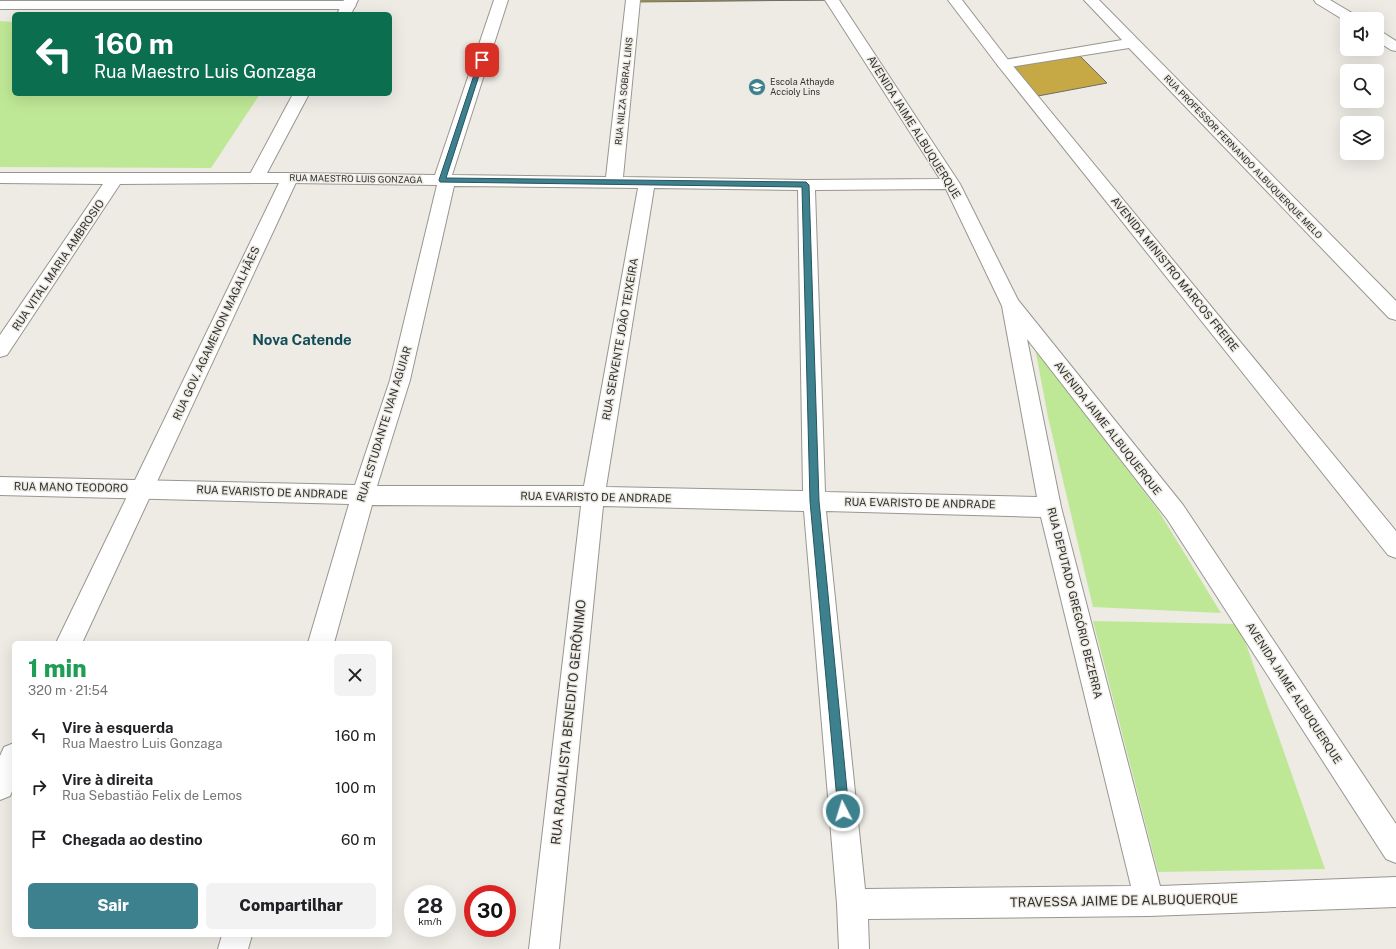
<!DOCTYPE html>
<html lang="pt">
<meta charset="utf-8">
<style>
:root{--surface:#fff;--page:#f2f2f2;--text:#202124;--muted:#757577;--accent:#3d818f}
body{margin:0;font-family:"Public Sans",sans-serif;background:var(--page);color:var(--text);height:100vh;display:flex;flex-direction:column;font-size:15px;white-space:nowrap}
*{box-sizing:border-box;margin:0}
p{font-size:13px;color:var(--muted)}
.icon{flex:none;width:22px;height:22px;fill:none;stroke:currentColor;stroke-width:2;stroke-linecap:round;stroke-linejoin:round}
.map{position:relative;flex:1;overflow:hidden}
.details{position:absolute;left:12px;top:641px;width:380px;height:296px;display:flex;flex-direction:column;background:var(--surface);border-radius:6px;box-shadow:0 4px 16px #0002}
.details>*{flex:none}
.hud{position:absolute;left:12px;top:12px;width:380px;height:84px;border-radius:6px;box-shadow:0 4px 16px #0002;background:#0b6e4f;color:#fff;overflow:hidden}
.tools{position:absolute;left:1340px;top:12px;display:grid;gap:8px}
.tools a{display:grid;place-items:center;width:44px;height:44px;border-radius:6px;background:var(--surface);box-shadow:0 4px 16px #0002;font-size:20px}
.speed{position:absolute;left:404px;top:885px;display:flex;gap:8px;font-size:20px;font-weight:700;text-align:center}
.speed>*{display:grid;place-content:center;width:52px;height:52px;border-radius:50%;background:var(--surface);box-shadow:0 4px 16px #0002;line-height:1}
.speed small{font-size:10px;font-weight:400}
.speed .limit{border:6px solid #d22;background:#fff;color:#111}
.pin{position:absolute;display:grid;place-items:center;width:34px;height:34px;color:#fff;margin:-17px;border-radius:8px;box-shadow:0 2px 6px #0006}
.me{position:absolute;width:44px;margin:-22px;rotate:355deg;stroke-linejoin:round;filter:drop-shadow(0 0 3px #0008)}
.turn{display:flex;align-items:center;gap:14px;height:84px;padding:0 16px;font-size:18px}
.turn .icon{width:52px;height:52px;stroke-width:2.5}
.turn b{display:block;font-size:28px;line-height:34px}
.round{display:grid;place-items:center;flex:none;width:42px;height:42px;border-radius:6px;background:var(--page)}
.overview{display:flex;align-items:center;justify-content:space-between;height:68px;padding:0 16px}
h1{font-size:24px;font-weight:800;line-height:30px;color:#1e9e55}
.primary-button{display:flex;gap:8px;margin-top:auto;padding:8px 16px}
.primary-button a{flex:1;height:46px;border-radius:6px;background:var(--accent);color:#fff;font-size:16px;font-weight:800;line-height:46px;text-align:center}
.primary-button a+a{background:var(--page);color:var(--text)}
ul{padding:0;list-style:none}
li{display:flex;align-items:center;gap:12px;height:52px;padding:0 16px}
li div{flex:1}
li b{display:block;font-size:15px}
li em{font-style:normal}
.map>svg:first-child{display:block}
</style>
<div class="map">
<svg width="1396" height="949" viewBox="0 0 1396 949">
<rect width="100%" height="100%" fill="#edebe4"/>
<g fill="#bfe896">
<path d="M0,21L14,22V94H260L211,168L0,167Z"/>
<path d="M1035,348L1158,510L1221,613L1093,607L1048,417Z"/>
<path d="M1093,621L1239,624L1325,869L1158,872Z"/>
</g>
<g fill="#c6a845" stroke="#6d6c65">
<path d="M634,0H825L633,2Z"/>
<path d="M1080,56L1107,83L1038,96L1013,66Z"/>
</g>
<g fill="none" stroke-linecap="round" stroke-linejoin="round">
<g stroke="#989690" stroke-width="2">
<g id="minor">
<path d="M494,0H508L452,175L606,177L626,0H640L623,177L806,180L940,179L825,0H839L960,184L1018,300L1183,505L1396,824V863L1386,859L1167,519L1027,339L1061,507L1160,886L1396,877V907L1149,916L868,919L869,949H839L837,904L804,511L603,506L559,949H529L581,506L372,505L334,643H308L349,504L0,495V477L355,485L390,380L437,185L290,183L284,182L282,178L284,174L290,173L435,175ZM454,186L638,188L584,486H377L410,380ZM654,188L798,190L803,491L606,487ZM946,189L1002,306L1037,497L825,492L815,190ZM826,511L1041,517L1131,886L865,889Z"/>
<path d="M1084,0H1099L1396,301V320L1389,318L1129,48L1004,68L999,67L997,64L999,61L1004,60L1122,40Z"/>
<path d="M0,1H349L354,2L356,5L354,8L349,9H0Z"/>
<path d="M0,173H256L262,174L264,178L262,182L256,183L120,184L7,355L0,357V335L103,184L0,183Z"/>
<path d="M222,935H252L248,949H218Z"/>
</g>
</g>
<g stroke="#989690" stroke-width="2">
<g id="tertiary">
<path d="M344,0H358L351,14H337Z"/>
<path d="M948,0H962L1009,61L1396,531V558L1388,555L999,67Z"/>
<path d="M1314,0H1330L1357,16L1359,19H1347V22L1316,3Z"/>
<path d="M1377,31L1382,32L1396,41V51L1391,50L1377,41Z"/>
<path d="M293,94H309L267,173H290L296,174L298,178L82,643H56L279,183H256L250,182L248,178Z"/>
<path d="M14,743V787L10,796L0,800V756L4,747Z"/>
</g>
</g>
<use href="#minor" fill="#fff" fill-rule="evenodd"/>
<use href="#tertiary" fill="#fff" fill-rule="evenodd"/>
</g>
<path fill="#3d818f" stroke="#28545d" d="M482,58L484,60L446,178L806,182L809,185L819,501L849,811L848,815L843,816L839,815L838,811L810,501L802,187L440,182L439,180L479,60Z"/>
<defs>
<g id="school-disc" transform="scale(0.9)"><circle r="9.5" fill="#3d818f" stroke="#edebe4"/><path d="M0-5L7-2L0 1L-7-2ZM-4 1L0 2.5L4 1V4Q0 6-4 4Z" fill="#fff"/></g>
</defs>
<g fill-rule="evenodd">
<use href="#school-disc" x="757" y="87"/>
</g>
<g text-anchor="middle" stroke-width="3" stroke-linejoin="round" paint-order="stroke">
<g font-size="9" fill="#31302e" stroke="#edebe4" text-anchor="start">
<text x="770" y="85">Escola Athayde<tspan x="770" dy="10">Accioly Lins</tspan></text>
</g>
<g font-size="9" fill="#31302e" stroke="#edebe4">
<text transform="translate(624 91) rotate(-84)" y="3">RUA NILZA SOBRAL LINS</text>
<text transform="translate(1243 157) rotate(46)" y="3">RUA PROFESSOR FERNANDO ALBUQUERQUE MELO</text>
<text transform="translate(356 179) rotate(1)" y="3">RUA MAESTRO LUIS GONZAGA</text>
</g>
<g font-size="11" fill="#31302e" stroke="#edebe4">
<text transform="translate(914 127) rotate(58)" y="4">AVENIDA JAIME ALBUQUERQUE</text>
<text transform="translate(58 265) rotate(-56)" y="4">RUA VITAL MARIA AMBROSIO</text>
<text transform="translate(1175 274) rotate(51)" y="4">AVENIDA MINISTRO MARCOS FREIRE</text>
<text transform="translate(216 333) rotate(-65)" y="4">RUA GOV. AGAMENON MAGALHÃES</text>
<text transform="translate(620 339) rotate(-80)" y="4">RUA SERVENTE JOÃO TEIXEIRA</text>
<text transform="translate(384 424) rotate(-73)" y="4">RUA ESTUDANTE IVAN AGUIAR</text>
<text transform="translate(1108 428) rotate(52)" y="4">AVENIDA JAIME ALBUQUERQUE</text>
<text transform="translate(71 487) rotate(1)" y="4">RUA MANO TEODORO</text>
<text transform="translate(272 492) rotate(2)" y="4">RUA EVARISTO DE ANDRADE</text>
<text transform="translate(596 497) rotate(1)" y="4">RUA EVARISTO DE ANDRADE</text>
<text transform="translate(920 503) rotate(1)" y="4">RUA EVARISTO DE ANDRADE</text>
<text transform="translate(1075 603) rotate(76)" y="4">RUA DEPUTADO GREGÓRIO BEZERRA</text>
<text transform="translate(1294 693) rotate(57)" y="4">AVENIDA JAIME ALBUQUERQUE</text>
</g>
<g font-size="13" fill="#31302e" stroke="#edebe4">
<text transform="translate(568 722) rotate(-84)" y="5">RUA RADIALISTA BENEDITO GERÔNIMO</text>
<text transform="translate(1124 900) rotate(-1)" y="5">TRAVESSA JAIME DE ALBUQUERQUE</text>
</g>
<g font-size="15" font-weight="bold" fill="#124c57" stroke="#edebe4">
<text x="302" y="345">Nova Catende</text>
</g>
</g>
</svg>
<div class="tools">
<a><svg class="icon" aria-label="sound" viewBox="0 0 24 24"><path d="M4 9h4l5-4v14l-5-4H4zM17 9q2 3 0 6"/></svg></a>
<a><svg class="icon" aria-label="search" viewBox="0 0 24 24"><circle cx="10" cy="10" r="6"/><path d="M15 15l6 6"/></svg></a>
<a><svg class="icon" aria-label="layers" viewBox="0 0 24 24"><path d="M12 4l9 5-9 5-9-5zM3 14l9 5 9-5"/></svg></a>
</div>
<div class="speed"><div>28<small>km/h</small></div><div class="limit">30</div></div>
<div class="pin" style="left:482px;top:60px;background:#d93025"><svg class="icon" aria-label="arrive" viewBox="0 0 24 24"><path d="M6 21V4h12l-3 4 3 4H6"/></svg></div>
<svg class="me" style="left:843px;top:811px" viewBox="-20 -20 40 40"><circle r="17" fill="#3d818f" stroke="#fff" stroke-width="3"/><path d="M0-11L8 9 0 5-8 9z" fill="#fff"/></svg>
<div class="hud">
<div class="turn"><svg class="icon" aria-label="left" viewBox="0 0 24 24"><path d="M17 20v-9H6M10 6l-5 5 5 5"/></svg><div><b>160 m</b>Rua Maestro Luis Gonzaga</div></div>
</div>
<section class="details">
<div class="overview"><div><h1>1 min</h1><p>320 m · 21:54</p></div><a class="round"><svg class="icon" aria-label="close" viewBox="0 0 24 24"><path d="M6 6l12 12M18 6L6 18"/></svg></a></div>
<ul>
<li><svg class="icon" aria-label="left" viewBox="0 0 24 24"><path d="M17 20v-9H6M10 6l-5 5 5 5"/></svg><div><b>Vire à esquerda</b><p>Rua Maestro Luis Gonzaga</p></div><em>160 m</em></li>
<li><svg class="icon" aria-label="right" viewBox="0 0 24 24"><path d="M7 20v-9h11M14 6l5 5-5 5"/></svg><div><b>Vire à direita</b><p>Rua Sebastião Felix de Lemos</p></div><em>100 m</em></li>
<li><svg class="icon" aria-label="arrive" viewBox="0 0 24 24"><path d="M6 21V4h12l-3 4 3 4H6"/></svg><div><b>Chegada ao destino</b></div><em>60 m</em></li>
</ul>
<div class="primary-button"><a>Sair</a><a>Compartilhar</a></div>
</section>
</div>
